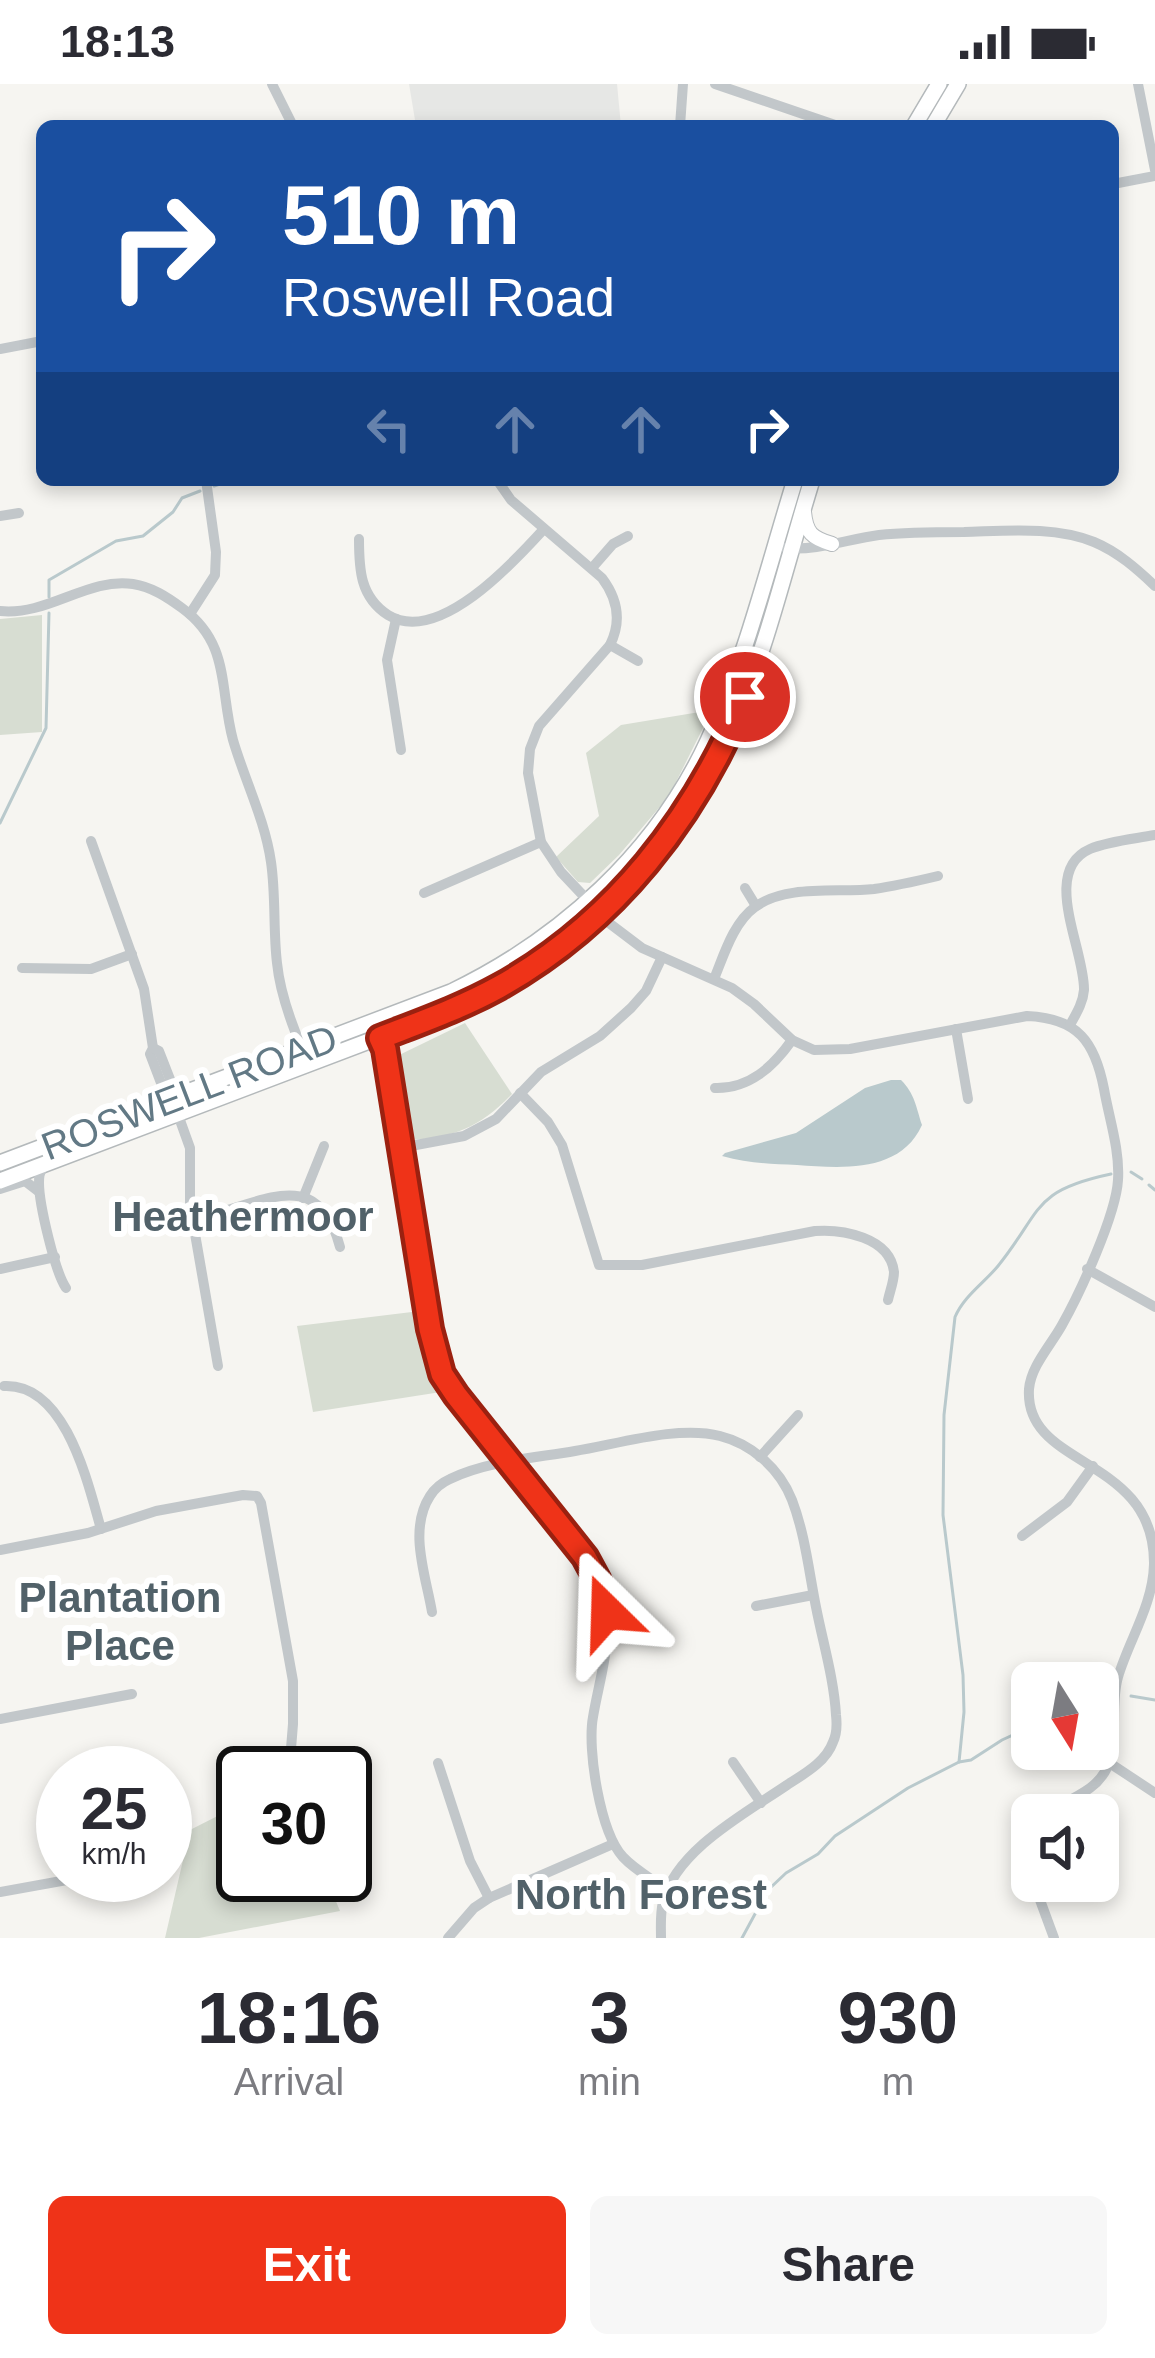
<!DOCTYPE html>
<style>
:root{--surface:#fff;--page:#f7f7f7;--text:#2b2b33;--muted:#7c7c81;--accent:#ef3318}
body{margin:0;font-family:Arial,sans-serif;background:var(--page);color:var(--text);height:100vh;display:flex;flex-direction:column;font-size:45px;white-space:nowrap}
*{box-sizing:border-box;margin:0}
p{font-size:39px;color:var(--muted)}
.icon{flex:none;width:66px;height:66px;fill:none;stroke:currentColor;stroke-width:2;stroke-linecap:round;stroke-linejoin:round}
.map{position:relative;height:1854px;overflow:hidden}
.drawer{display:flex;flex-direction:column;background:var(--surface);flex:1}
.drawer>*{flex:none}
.banner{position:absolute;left:36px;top:36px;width:1083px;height:366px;border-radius:18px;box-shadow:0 6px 18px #0003;background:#1a4fa0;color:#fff;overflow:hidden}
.needle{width:78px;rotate:169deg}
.buttons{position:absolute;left:1011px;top:1578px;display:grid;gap:24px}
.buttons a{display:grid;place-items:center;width:108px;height:108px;border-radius:18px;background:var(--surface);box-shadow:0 6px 18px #0003;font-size:60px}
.speed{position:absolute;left:36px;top:1662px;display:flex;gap:24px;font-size:60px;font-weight:700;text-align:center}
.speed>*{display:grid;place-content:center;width:156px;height:156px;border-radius:50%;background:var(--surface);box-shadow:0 6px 18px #0003;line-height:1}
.speed small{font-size:30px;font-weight:400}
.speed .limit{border:6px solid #111;border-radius:18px;background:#fff;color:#111}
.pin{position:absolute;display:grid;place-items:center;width:102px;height:102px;color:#fff;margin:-51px;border:6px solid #fff;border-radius:50%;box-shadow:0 3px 12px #0007}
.me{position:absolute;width:132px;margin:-66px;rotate:338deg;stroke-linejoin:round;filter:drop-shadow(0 0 9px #0008)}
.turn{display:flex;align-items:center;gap:42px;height:252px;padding:0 48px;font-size:54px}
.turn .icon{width:156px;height:156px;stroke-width:2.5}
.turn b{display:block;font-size:84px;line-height:102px}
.lanes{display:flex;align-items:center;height:114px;padding:0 48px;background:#0003;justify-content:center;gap:60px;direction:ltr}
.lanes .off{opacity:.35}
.eta{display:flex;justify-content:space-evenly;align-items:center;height:204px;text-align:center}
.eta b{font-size:72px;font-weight:700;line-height:84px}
.button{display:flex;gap:24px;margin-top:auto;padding:24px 48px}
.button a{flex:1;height:138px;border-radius:18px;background:var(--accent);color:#fff;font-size:48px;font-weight:700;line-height:138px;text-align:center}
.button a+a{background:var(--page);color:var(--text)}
.status{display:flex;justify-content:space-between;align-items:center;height:84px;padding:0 60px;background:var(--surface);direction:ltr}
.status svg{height:33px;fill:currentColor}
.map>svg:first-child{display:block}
</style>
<div class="status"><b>18:13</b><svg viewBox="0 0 49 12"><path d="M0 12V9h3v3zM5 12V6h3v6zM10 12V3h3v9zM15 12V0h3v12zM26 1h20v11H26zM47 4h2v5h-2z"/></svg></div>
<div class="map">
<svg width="1155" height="1854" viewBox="0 0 1155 1854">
<rect width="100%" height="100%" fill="#f6f5f1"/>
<path fill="#e6e7e5" d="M409,0H617L621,42H416Z"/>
<g fill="#d7ddd2">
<path d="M42,531V648L0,651V535Z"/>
<path d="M712,626L669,712L619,771L590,799L578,798L556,773L599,732L586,669L621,641Z"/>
<path d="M465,939L512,1010C482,1042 453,1055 408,1056L403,1048L393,974Z"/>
<path d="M420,1227L441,1308L313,1328L297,1242Z"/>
<path d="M243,1719V1791H325L340,1827L199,1854H165L190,1746Z"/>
</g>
<path fill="#b9c9cc" d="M891,996H901C915,1010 916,1023 922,1041C900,1090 840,1084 797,1081C770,1080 748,1079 722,1072L725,1069L796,1049L865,1004Z"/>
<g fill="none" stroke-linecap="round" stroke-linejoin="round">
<g stroke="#b9c9cc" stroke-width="3">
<path d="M214,402L232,396"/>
<path d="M49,513V496L116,457L143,452L173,428L182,414L200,407"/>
<path d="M0,739L46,644L49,529"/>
<path d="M1131,1088L1142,1095"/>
<path d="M1149,1101L1155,1106"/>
<path d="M1098,1605L1103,1603"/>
<path d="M1131,1612L1155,1616"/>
<path d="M959,1678L964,1628L963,1591L943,1431L944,1331L955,1233C964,1212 984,1199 998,1182C1043,1126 1031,1107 1111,1090"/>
<path d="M742,1854L768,1806L786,1789L818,1770L835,1752L908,1704L959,1678L971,1676L1002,1656L1032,1642"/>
</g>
<g stroke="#b5babd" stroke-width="16">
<path id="major" d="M804,428C806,449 812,454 832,460"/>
</g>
<g stroke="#b4b9bb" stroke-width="18">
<g id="highway">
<path d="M914,42L939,0"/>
<path d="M933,42L958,0"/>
<path d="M0,1079L451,908C561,855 656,769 708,657C746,574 768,483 795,396"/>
<path d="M0,1097L456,924C583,863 682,764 737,633C768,559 788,473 812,396"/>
</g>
</g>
<g stroke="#c2c7ca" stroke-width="10">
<path d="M272,0L293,42"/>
<path d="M715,0L838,42"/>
<path d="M1138,0L1155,86"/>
<path d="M680,42L683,0"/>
<path d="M1113,100L1155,92"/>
<path d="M0,265L42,257"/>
<path d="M497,396L511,416L602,494C617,514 622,537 610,561L539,642L530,665L528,689L541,758L561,788L609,839L642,864L732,904L754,920L792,956L814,966L850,965L1027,932C1078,934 1095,958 1104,1005C1109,1034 1120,1066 1118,1096C1116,1131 1080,1209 1062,1241C1051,1261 1031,1282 1029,1305C1024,1385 1155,1371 1154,1480C1153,1521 1129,1556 1118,1593C1107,1631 1127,1677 1090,1704C1075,1715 1058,1721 1043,1731"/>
<path d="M0,432L19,429"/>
<path d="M359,455C359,485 360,513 388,531C438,562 514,478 544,445"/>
<path d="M786,464C817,467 848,455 879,451C907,448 936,448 964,448C1006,447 1054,442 1094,458C1118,468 1137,485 1155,502"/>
<path d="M592,484L613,460L628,452"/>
<path d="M0,527C48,532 88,493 133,500C152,503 167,513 182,524C231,560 219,604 233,656C245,697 265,736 271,778C276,812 273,846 277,879C280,909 291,939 303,967"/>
<path d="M190,530L215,491L216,468L206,396"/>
<path d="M396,535L387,576L401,666"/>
<path d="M610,561L638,577"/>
<path d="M91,757L144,905L153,964L150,970L166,1012L172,1014L190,1064V1121L218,1282"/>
<path d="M745,804L756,822"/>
<path d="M424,809L541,758"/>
<path d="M22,884L91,885L132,870"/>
<path d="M714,895C724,871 733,839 755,823C786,800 838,809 874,805C895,802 917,797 938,792"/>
<path d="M374,939L385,966L430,1245L439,1281L449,1302C484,1348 522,1392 558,1437C574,1459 593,1480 602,1506C616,1548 600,1591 593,1633C587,1665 600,1748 623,1773C635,1786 652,1795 667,1806"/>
<path d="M1070,941C1076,930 1083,919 1084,906C1085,866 1040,787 1090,765C1109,757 1134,755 1155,751"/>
<path d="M956,945L968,1015"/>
<path d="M153,964L159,967L175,1008L172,1014"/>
<path d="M715,1004C749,1005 773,983 792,956"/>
<path d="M520,1009L548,1038L562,1061L599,1181H642L815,1147C842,1145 890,1153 894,1188C894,1197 890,1207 888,1216"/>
<path d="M400,1064L464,1052L496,1035L541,988L600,952L631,924L646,907L662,873"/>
<path d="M44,1080C40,1090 39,1089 39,1099C39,1120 55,1188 66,1204"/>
<path d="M0,1105L25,1097L38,1107"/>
<path d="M303,1114L324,1062"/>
<path d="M192,1134C252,1128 316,1072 340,1163"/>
<path d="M0,1185L55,1173"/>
<path d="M1087,1185L1155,1223"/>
<path d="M4,1302C66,1299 88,1400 101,1445"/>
<path d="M760,1373L798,1331"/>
<path d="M1022,1452L1067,1418L1093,1382"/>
<path d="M0,1466L88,1449L156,1427L243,1411L257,1412L261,1419L293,1597V1640L289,1689"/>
<path d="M756,1522L813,1511"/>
<path d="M432,1528C426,1492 408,1446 430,1412C435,1404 441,1399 450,1395C487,1377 535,1374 575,1367C618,1360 678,1341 720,1352C752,1360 780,1385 792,1416C805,1450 809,1488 816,1523C823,1559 834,1595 836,1631C837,1640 837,1650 833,1658C826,1678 804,1690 787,1701C746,1729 676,1766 663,1818C660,1830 661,1842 661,1854"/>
<path d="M0,1635L132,1610"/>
<path d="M733,1678L761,1719"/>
<path d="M438,1679L470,1777L489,1814"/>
<path d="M1111,1680L1155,1709"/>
<path d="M1032,1743C1023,1761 1025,1776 1032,1794"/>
<path d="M1033,1797L1054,1854"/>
<path d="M0,1808L89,1792"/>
<path d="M448,1854L474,1824L489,1814L613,1760"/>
</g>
<use href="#major" stroke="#fff" stroke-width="14"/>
<use href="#highway" stroke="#fff" stroke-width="15"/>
</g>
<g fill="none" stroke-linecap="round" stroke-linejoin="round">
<g stroke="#9b2110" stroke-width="30">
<path id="route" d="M607,1528L598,1497L585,1473L456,1311L442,1290L430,1245L385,965L380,954C421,938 461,924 499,903C615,838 695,734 745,613"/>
</g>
<use href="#route" stroke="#ef3318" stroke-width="21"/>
</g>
<g text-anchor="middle" stroke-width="12" stroke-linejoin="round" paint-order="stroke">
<g font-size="39" fill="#627985" stroke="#fff">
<text transform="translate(189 1008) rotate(-21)" y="14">ROSWELL ROAD</text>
</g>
<g font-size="42" font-weight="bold" fill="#516169" stroke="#fff">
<text x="243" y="1147">Heathermoor</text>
<text x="120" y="1528">Plantation<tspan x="120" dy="48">Place</tspan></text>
<text x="641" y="1825">North Forest</text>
</g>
</g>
</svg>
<div class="buttons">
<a><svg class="needle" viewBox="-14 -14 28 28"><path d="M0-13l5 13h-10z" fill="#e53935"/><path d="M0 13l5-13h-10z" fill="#7c7c81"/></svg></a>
<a><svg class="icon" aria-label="sound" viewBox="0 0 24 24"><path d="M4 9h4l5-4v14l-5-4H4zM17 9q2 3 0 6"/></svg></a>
</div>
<div class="speed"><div>25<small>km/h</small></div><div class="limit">30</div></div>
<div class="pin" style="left:745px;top:613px;background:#d93025"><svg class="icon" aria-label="arrive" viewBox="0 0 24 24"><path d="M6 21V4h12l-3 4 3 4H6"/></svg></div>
<svg class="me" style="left:607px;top:1528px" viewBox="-20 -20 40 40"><path d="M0-17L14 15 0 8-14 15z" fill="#ef3318" stroke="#fff" stroke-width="4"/></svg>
<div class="banner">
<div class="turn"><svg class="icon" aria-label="right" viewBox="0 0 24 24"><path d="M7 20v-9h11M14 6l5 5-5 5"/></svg><div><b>510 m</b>Roswell Road</div></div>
<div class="lanes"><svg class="icon off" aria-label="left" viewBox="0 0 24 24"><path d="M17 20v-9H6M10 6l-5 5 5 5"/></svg><svg class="icon off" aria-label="ahead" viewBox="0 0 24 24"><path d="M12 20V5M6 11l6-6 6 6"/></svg><svg class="icon off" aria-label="ahead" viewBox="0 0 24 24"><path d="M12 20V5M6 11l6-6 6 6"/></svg><svg class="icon" aria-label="right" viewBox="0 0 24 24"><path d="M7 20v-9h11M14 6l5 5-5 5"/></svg></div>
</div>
</div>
<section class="drawer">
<div class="eta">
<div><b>18:16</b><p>Arrival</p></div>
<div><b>3</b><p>min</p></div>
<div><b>930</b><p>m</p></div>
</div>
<div class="button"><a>Exit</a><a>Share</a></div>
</section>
